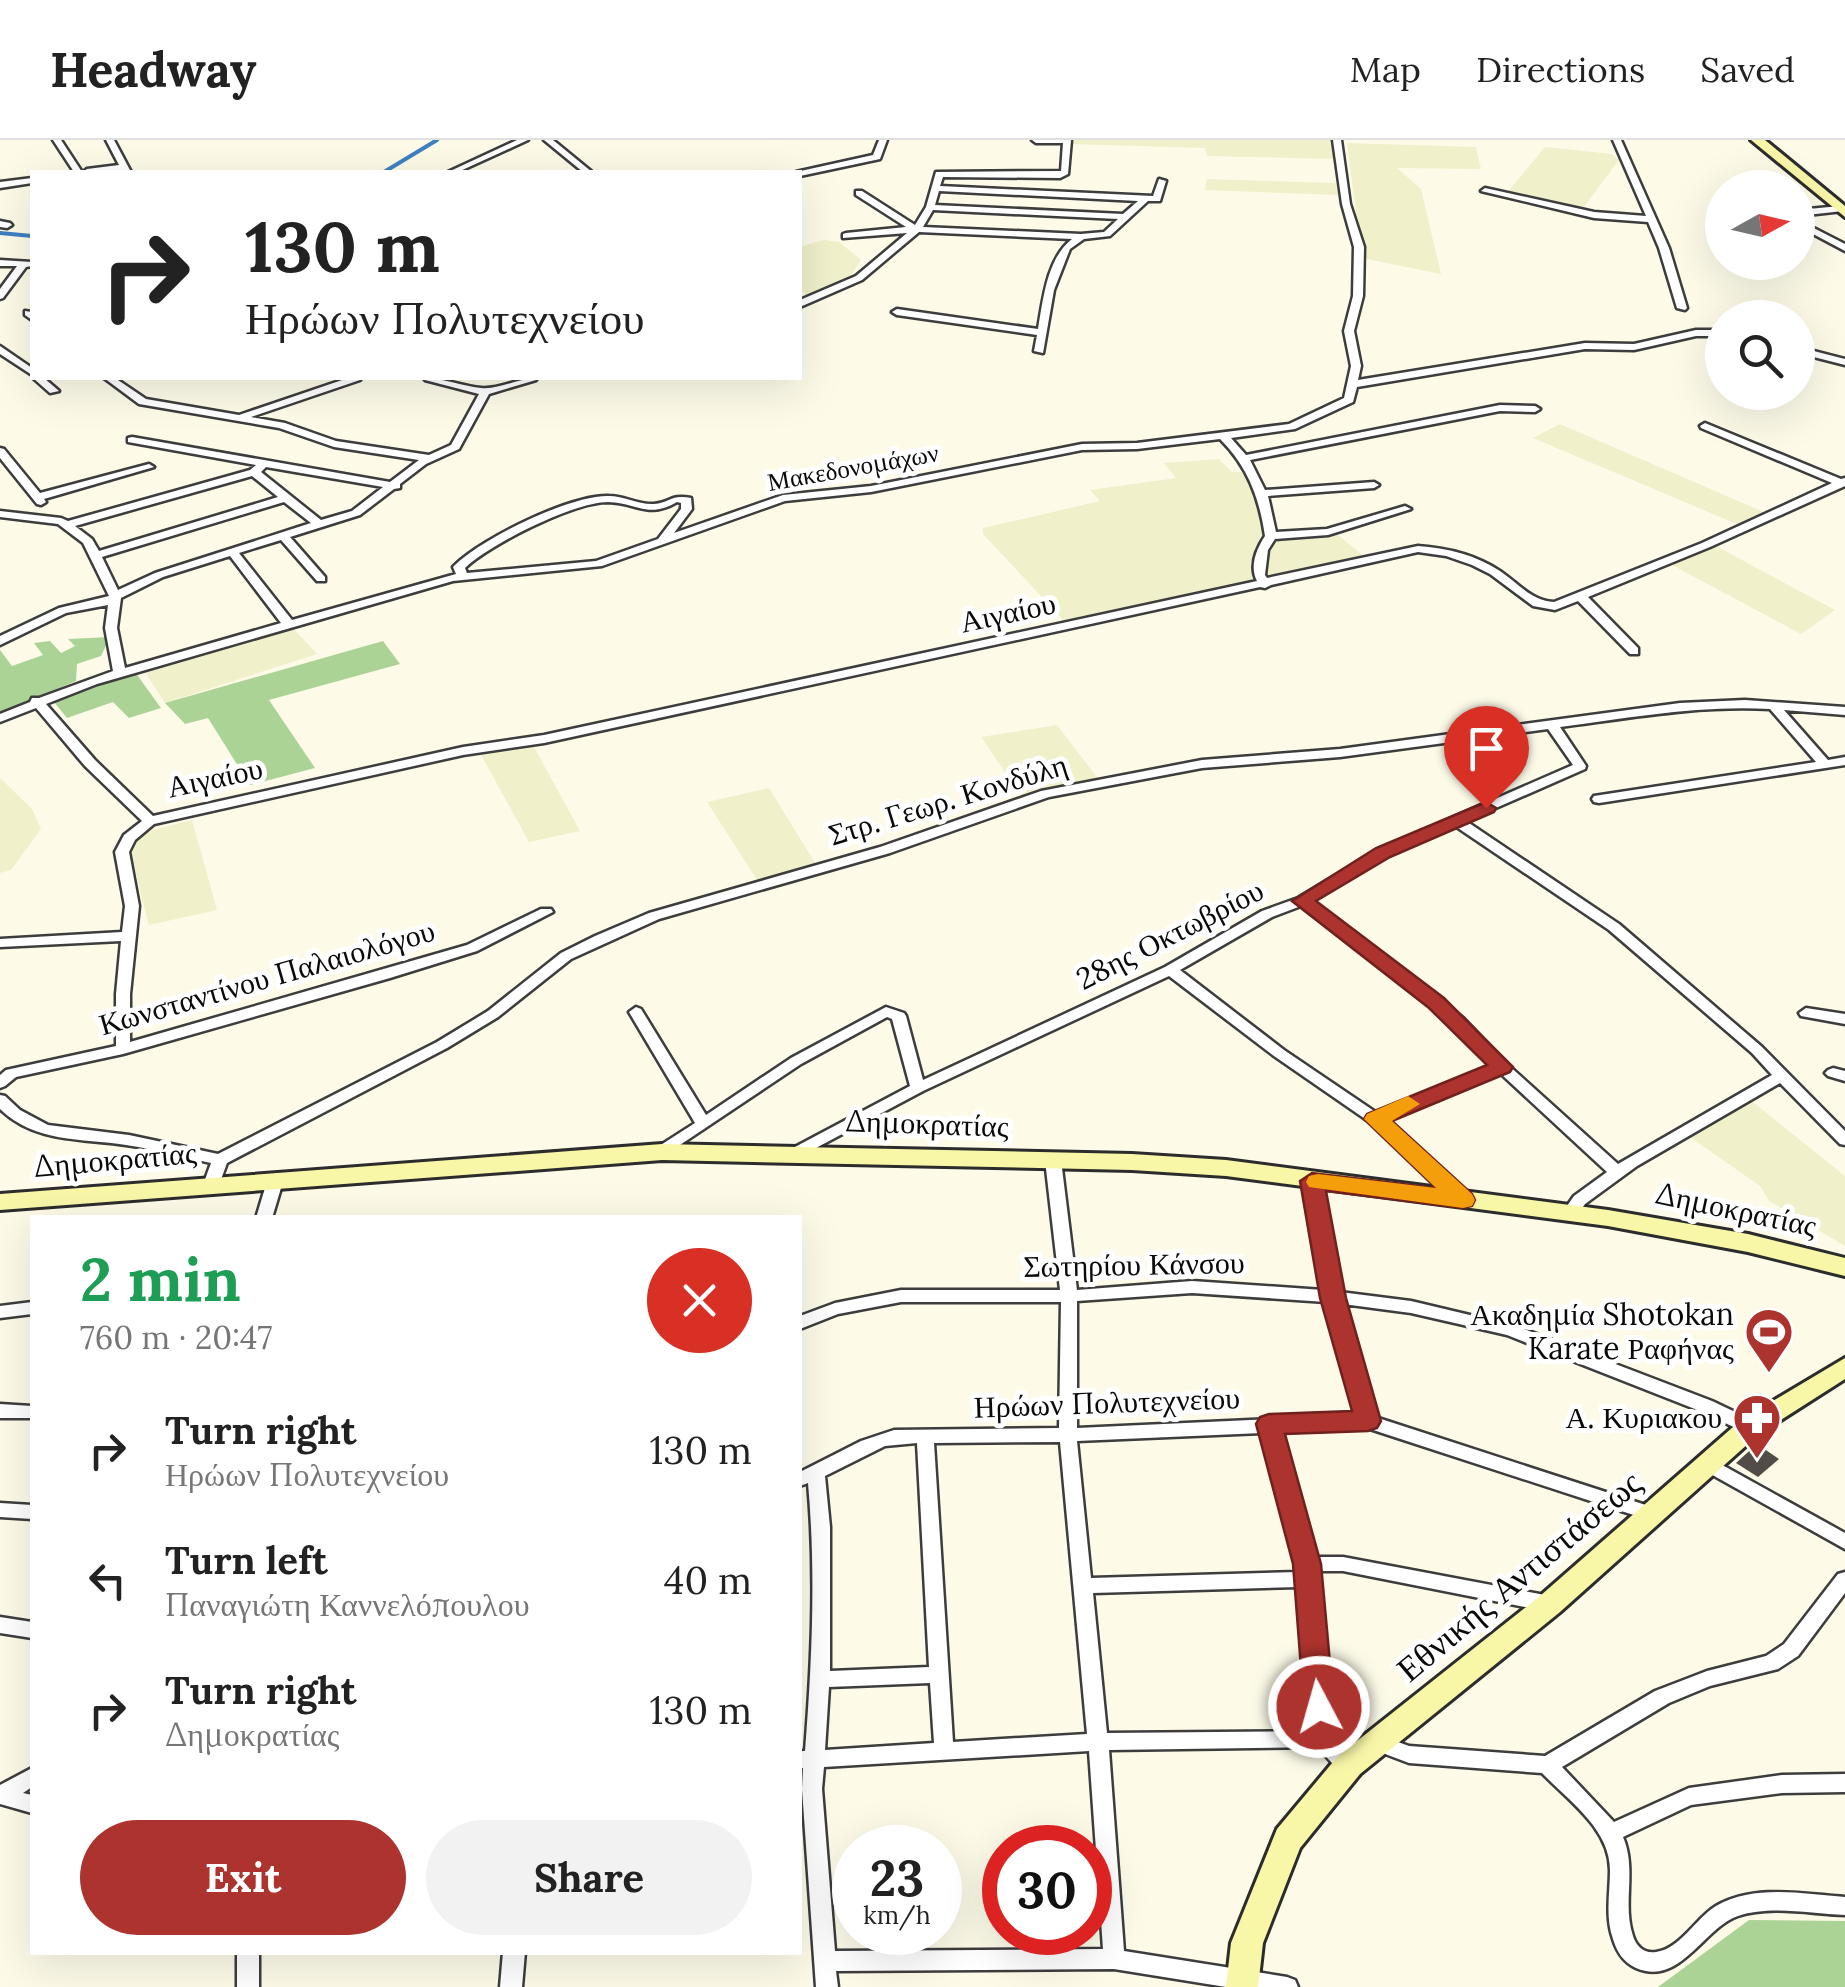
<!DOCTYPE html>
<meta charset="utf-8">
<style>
:root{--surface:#fff;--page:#f2f2f2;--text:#222;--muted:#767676;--line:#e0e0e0;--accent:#ad332e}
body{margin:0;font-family:Lora,serif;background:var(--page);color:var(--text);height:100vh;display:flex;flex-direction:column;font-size:38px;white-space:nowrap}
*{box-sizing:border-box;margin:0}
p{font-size:32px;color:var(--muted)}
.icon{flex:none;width:55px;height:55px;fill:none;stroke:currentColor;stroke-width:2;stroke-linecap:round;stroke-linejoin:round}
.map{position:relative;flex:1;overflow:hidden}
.details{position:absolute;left:30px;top:1075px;width:772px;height:740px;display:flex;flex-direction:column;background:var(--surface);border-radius:0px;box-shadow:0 10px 40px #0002}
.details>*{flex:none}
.top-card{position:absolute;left:30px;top:30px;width:772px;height:210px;border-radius:0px;box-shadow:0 10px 40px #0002;background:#fff;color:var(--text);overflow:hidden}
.needle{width:65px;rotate:82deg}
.tools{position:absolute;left:1705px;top:30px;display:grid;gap:20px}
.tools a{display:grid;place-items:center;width:110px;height:110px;border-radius:50%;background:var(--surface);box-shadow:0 10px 40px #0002;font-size:50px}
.speed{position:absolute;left:832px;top:1685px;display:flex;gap:20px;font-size:50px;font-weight:700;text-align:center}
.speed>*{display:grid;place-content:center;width:130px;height:130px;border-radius:50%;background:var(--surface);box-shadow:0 10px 40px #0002;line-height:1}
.speed small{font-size:25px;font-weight:400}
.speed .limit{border:15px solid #d22;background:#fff;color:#111}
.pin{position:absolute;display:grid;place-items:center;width:85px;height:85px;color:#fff;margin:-102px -42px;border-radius:50% 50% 50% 0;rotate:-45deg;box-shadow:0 0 10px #0007}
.pin .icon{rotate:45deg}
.me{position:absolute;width:110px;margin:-55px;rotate:354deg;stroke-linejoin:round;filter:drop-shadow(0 0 8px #0008)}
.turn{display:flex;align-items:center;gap:35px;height:210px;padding:0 50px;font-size:45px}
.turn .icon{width:130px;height:130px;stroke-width:2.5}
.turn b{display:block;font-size:70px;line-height:85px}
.round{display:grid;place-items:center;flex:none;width:105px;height:105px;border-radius:52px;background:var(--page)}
.head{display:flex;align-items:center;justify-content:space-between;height:170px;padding:0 50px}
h1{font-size:60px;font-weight:700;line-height:75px;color:#1e9e55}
.cta{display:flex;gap:20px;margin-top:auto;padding:20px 50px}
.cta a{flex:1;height:115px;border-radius:60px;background:var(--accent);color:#fff;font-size:40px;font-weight:700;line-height:115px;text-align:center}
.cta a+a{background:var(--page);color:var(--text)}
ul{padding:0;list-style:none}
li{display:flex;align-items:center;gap:30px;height:130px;padding:0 50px}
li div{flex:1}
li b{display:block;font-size:38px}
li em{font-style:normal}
header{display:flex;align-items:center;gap:60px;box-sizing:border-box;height:140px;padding:0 50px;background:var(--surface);border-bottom:2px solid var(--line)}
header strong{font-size:48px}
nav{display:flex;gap:55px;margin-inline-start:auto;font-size:35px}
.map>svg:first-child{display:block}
</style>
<header>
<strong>Headway</strong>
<nav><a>Map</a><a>Directions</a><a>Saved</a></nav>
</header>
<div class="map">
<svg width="1845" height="1847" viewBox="0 0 1845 1847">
<rect width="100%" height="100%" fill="#fdfbe8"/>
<g fill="#f0f0cb">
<path d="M1071,0H1332L1336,19L1207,16L1205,8L1070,4Z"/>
<path d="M1347,3L1476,7L1481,29L1397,28L1421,49L1441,134L1362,118Z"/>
<path d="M1545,7L1612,14L1619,20L1583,68L1506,54Z"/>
<path d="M1207,39L1336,43L1338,55L1205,50Z"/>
<path d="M824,100L839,102L861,120L847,141L807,155L800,150V107Z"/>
<path d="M1560,284L1766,373L1739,385L1533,298Z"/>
<path d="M1219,319L1232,332H1248L1257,345L1265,396L1255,409L1251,424L1256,446L1067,484L983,394V388L1100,361L1090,350L1176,338L1164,323Z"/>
<path d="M1338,395L1367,419L1267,444L1263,435L1268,409L1274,398Z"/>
<path d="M1714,405L1835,470L1801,494L1670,424Z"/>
<path d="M292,487L317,514L165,563L143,529Z"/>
<path d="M1057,585L1100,641L1022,657L981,597Z"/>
<path d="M534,607L580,691L529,702L480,613Z"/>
<path d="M0,638L32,669L41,689L11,730L0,733Z"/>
<path d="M769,648L817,726L759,743L707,662Z"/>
<path d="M192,680L217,770L149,785L129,708L141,693Z"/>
<path d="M1749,959L1845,1036V1106L1769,1061L1760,1046L1687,995Z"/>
</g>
<g fill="#acd396">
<path d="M110,497L101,516L77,524L76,541L0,574V510L12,526L43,515L34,503L50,501L61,513L75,506L68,499Z"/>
<path d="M383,501L400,524L269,560L315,628L250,645L208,578L185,584L165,563Z"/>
<path d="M135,532L161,568L129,578L113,562L67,578L50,557Z"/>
<path d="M1749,1780L1845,1781V1847H1658Z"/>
</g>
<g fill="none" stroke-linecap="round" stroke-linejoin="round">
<g stroke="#3e81c1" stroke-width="4">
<path d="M384,32L437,0"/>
<path d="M0,93L32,96"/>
</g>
</g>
<path fill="#514c47" d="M1757,1304L1779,1319L1758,1337L1736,1323Z"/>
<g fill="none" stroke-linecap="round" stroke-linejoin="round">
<g stroke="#3d3d3d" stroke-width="5">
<g id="street">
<path d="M53,0H61L82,32H74Z"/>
<path d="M106,0H114L131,32H123L122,30L83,32L87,29L119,25Z"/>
<path d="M517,0H528L458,32H448Z"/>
<path d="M544,0H553L592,32H583Z"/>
<path d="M879,0H887L880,19L800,36V32H796L873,15Z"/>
<path d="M1032,0H1071L1068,34L1060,38L943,37L940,46L1153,56L1159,39L1166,41L1160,61H1148L1110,96L1084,99L1070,109L1054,150L1043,213L1034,211L1037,195L897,175L892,172L897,169L1038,189C1043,160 1047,118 1072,99L919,92L862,140L800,167V160L856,136L907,93L843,98V94L846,93L906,87L856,55V51H862L915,85L926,67L936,32L1061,31L1063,3H1036ZM939,51L1138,61L1123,74L935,65ZM933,70L1118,79L1104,92L1081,94L923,87Z"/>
<path d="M1333,0H1341L1350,64L1364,107L1363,156L1354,191L1361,226L1358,240L1585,203L1634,204L1696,190H1722V196H1696L1634,210L1585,209L1357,247L1353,262L1295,289L1231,298L1246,315L1500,265L1535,266L1540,269L1535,272L1500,271L1250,320L1265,350L1374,342L1379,345L1374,348L1268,356L1276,392L1327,389L1405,366L1411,369L1328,395L1275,399L1268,410L1265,435L1267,438L1418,406C1447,408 1476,415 1500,431C1518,443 1531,461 1554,462L1702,403L1832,343L1701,288L1700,286L1705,283L1841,339L1845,338V346L1710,407L1588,457L1638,508V514H1630L1578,461L1555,470L1533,466L1490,434L1472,425L1446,416L1418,412L1271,445L1265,448L1260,447L544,603L463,615L154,684L135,700L129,712L139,766L130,854V902L467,805L541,769H551L553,772L477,811L390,838L123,914L16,937L5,946L0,948V935L6,930L116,906V854L121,801L0,807V799L122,792L125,766L115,712L124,695L142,681L85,626L36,568L0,582V574L30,562L32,558H39L113,531L105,488L108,465L66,473L0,505V496L59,468L109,456L83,403L58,384L0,377V371L61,378L68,381L250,330L256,325L128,302V298L132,297L390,342L419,320L334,307L279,288L139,264L104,238H115L146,259L239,275L348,238H361L360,240L251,277L285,283L336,301L429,315L451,305L479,254L425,240L424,238C444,238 461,246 481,248C499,250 518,238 537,238L536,240L489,254L459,309L426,324L400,344V348L394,349L360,375L290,397L325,437V441H317L281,400L239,413L292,480L456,434L453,427L455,425C483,398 570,355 609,356C624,356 639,365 654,364C670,363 670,354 691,358L692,369L674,393L783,355L871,346L1082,304L1137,303L1289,284L1344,258L1351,226L1344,191L1353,156L1354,107L1342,64ZM1220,299C1248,327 1259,357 1265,396C1257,408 1249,426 1257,441L544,595L463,607L153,676L95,620L46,564L97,544L453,441L602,426L785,361L871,352L1082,310L1137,309ZM266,327L383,347L352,371L321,380L261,332ZM252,336L278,357L99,411L92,399L75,386ZM284,362L311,383L155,433L118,450L102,417ZM677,362L681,363V369L658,399L596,421L467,433L465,428C490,404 574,362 608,362C638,363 648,379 677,362ZM230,416L281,483L125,528L117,488L121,458L163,437Z"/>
<path d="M1613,0H1621L1669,108L1687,168L1685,170L1677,168L1659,108L1648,82L1594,78L1481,51L1485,48L1594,72L1646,76Z"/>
<path d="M32,38V43L0,48V42Z"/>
<path d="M1840,66L1843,67V71L1798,76V70Z"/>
<path d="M1798,80L1845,104V111L1798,86Z"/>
<path d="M0,81L10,83L12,85L7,88L0,87Z"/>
<path d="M0,120L32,122V126L26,127L3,158L0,159V149L17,126H0Z"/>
<path d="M25,171L32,172V180L25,175Z"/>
<path d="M0,206L32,228V235L0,214Z"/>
<path d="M1798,207L1845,219V225L1798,213Z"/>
<path d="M33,238H44L59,251L50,253Z"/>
<path d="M0,308L4,309L40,353L149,324L154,327L44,359L46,362L41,365L37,364L0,318Z"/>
<path d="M1745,560L1845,567V575L1784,570L1828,620L1845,617V625L1599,663L1594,662L1592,659L1594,656L1816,622L1770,569C1699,565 1629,578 1560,587L1586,626L1585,629L1466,681L1619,784L1762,907L1845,991V1005L1840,1004L1780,943L1637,1026L1585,1064L1576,1077H1564L1562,1073L1574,1056L1607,1032L1500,933L1387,980L1471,1060L1469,1064H1457L1371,983L1274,916L1169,836L923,951L799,1017L791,1012L793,1008L910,946L892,879L887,877L801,924L662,1017L654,1012L656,1008L695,983L629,872L636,867L641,869L706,975L791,918L886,867L904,873L906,876L923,940L1165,827L1262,771L1298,758L1378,710L1573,625L1548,589L1340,617L1202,628L1049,657L890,713L659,779L571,819L498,877L447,908L227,1023L219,1045L211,1050L203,1045L211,1023C183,1017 155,1009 126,1005C81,998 35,1003 0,969V955L5,956L20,970L48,985L129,995L218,1014L437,902L488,871L561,813L595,796L649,773L880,707L1041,651L1202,620L1340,609L1680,563ZM1455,686L1609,790L1752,913L1772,935L1618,1024L1507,924L1463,878L1312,761L1388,716ZM1301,766L1453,884L1492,926L1377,973L1284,910L1180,830L1272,777Z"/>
<path d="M1806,868L1845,874V884L1801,876L1799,873Z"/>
<path d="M1833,928L1845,931V941L1828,936L1825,933L1828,930Z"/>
<path d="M1053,1015L1061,1020L1077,1150L1192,1141L1323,1150L1304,1041L1312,1036L1320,1041L1340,1152L1411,1161L1516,1186L1712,1261L1756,1282L1759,1287L1756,1292L1750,1294L1744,1292L1700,1271L1507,1195L1411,1173L1343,1164L1375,1277L1658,1369L1661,1374L1658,1379L1652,1381L1367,1288L1280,1292L1314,1417H1343L1550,1456L1557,1459L1559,1464L1557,1469L1550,1472L1343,1431H1317L1332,1596L1356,1619L1359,1625L1356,1631C1340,1637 1328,1618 1318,1607L1109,1610L1124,1811L1287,1837L1295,1840L1298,1847H1226L1114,1829L836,1831L838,1847H816L802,1649L803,1628L800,1629V1611H805C812,1522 816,1432 808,1343L800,1346V1332L861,1301L894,1290L1059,1288L1061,1162H901L838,1174L800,1189V1176L835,1163L901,1150H1060L1045,1020ZM1192,1153L1326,1162L1357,1275L1077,1288V1161ZM1262,1293L1298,1432L1091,1438L1077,1301ZM1060,1302L1087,1594L953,1602L934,1303ZM917,1303L929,1527L830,1531V1387L825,1336L885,1306ZM1300,1447L1311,1591L1107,1593L1093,1453ZM930,1543L934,1603L825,1610L829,1547ZM1089,1611L1103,1809L835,1811L822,1649L824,1627Z"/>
<path d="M276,1033L284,1038L272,1078H256L268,1038Z"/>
<path d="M32,1162V1174L0,1178V1166Z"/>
<path d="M0,1264L32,1266V1278H0Z"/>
<path d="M1706,1316L1845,1393V1409L1700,1328L1697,1323L1700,1318Z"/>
<path d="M0,1363L32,1365V1379L0,1377Z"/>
<path d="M1845,1432V1453L1798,1516L1778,1529L1710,1546L1669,1563L1562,1627L1614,1682L1689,1648L1782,1635L1845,1634V1652L1782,1653L1691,1665L1623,1697C1637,1729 1622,1764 1633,1796C1636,1806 1644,1814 1656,1812C1680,1809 1696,1778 1716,1766C1754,1744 1803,1754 1845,1757V1775C1811,1774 1771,1765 1738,1776C1703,1788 1680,1847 1636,1828C1623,1822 1617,1812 1613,1799C1605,1777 1610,1753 1610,1730C1610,1689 1569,1661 1542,1633L1409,1623L1372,1609L1369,1603L1372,1597L1379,1595L1409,1606L1545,1616L1655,1551L1707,1531L1766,1516L1784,1504L1838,1434Z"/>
<path d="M0,1477L32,1482V1498L0,1493Z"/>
<path d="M32,1628V1647L23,1653L32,1655V1673L0,1664V1645Z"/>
<rect x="237" y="1812" width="22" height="35"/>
<path d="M503,1812H525L522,1847H500Z"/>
</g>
</g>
<g stroke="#2c2c2c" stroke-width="6">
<g id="secondary">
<path d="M1751,0H1765L1845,66V77Z"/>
<path d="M662,1004L1132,1014L1226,1020L1608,1070L1748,1094L1845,1118V1136L1748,1112L1608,1086L1226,1036L1132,1030L662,1020L0,1070V1054Z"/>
<path d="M1845,1218V1239L1759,1294L1560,1472L1360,1634L1300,1708L1263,1803L1258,1847H1226L1231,1803L1277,1689L1338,1616L1540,1456L1741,1280Z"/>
</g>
</g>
<use href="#street" fill="#fff" fill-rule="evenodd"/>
<use href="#secondary" fill="#f8f7a8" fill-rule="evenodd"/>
</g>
<path fill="#ad332e" stroke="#70211e" stroke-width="2.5" d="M1486,662L1496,668L1494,672L1390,717L1316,761L1444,858L1513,927L1510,932L1392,981L1472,1054L1475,1060L1472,1066L1463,1068L1326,1051L1346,1158L1381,1281L1377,1288L1368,1291L1285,1294L1321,1424L1334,1567L1329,1576L1319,1579L1308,1576L1304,1567L1293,1424L1256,1284L1260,1277L1269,1274L1352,1271L1320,1158L1300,1041L1312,1033L1436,1048L1364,979L1367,974L1487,925L1429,868L1292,761L1376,708Z"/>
<path fill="#f59e0b" d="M1408,956L1420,964L1392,981L1472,1054L1475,1060L1472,1066L1463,1068L1309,1047L1306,1042L1309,1036L1318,1034L1436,1048L1364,979L1367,974Z"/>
<defs>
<g id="stadium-pin" transform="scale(2.5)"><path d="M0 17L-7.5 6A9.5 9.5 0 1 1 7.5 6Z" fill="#ad332e" stroke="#fff"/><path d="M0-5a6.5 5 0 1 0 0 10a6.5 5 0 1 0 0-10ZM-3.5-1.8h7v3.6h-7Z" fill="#fff"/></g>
<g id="pharmacy-pin" transform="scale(2.5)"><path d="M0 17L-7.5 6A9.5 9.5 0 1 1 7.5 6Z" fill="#ad332e" stroke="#fff"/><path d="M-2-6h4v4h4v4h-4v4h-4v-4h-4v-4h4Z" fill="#fff"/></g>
</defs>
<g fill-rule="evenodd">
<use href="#stadium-pin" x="1769" y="1192"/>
<use href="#pharmacy-pin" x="1757" y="1278"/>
</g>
<g text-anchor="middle" stroke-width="10" stroke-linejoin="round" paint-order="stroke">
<g font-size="25" fill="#0a0a0a" stroke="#fff">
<text transform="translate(853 327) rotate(-10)" y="9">Μακεδονομάχων</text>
</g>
<g font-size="30" fill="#0a0a0a" stroke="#fff">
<text transform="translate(1008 473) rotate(-12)" y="10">Αιγαίου</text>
<text transform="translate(215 638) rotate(-12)" y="10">Αιγαίου</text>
<text transform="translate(948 660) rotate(-17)" y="10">Στρ. Γεωρ. Κονδύλη</text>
<text transform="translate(1170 795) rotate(-27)" y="10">28ης Οκτωβρίου</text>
<text transform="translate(267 838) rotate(-16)" y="10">Κωνσταντίνου Παλαιολόγου</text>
<text transform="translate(927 984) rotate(2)" y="10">Δημοκρατίας</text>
<text transform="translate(115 1020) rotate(-5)" y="10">Δημοκρατίας</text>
<text transform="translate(1736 1070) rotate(12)" y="10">Δημοκρατίας</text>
<text transform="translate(1134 1125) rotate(-1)" y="10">Σωτηρίου Κάνσου</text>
<text transform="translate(1107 1263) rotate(-2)" y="10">Ηρώων Πολυτεχνείου</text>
</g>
<g font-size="30" fill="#0a0a0a" stroke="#fff" text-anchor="end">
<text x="1734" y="1185">Ακαδημία Shotokan<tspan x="1734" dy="34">Karate Ραφήνας</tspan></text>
<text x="1722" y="1288">Α. Κυριακου</text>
</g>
<g font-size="35" fill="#0a0a0a" stroke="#fff">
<text transform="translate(1519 1436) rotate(-40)" y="12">Εθνικής Αντιστάσεως</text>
</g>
</g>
</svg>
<div class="tools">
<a><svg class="needle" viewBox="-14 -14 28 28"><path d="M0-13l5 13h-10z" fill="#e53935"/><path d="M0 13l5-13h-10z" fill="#767676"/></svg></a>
<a><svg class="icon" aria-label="search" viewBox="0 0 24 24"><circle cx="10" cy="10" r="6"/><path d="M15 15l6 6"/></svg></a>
</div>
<div class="speed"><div>23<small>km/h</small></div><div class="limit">30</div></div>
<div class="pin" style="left:1486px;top:668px;background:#d93025"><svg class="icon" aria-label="arrive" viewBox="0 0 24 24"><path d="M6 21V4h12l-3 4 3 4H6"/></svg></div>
<svg class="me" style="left:1319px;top:1567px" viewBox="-20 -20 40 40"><circle r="17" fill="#ad332e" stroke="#fff" stroke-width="3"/><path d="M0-11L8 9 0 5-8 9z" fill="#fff"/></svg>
<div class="top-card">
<div class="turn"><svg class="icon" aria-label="right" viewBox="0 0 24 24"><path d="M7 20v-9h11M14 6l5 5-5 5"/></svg><div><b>130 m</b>Ηρώων Πολυτεχνείου</div></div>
</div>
<section class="details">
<div class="head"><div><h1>2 min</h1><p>760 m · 20:47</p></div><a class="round" style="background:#d93025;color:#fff"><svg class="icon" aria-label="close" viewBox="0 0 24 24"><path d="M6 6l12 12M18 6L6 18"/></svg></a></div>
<ul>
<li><svg class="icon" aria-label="right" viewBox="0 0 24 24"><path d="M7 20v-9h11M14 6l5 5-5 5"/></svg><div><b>Turn right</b><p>Ηρώων Πολυτεχνείου</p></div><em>130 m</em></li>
<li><svg class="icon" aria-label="left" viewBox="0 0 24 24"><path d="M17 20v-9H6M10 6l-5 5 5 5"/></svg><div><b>Turn left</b><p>Παναγιώτη Καννελόπουλου</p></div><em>40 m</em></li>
<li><svg class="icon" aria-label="right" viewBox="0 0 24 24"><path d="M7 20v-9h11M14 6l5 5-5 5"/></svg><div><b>Turn right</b><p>Δημοκρατίας</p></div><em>130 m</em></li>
</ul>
<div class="cta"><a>Exit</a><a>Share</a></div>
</section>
</div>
